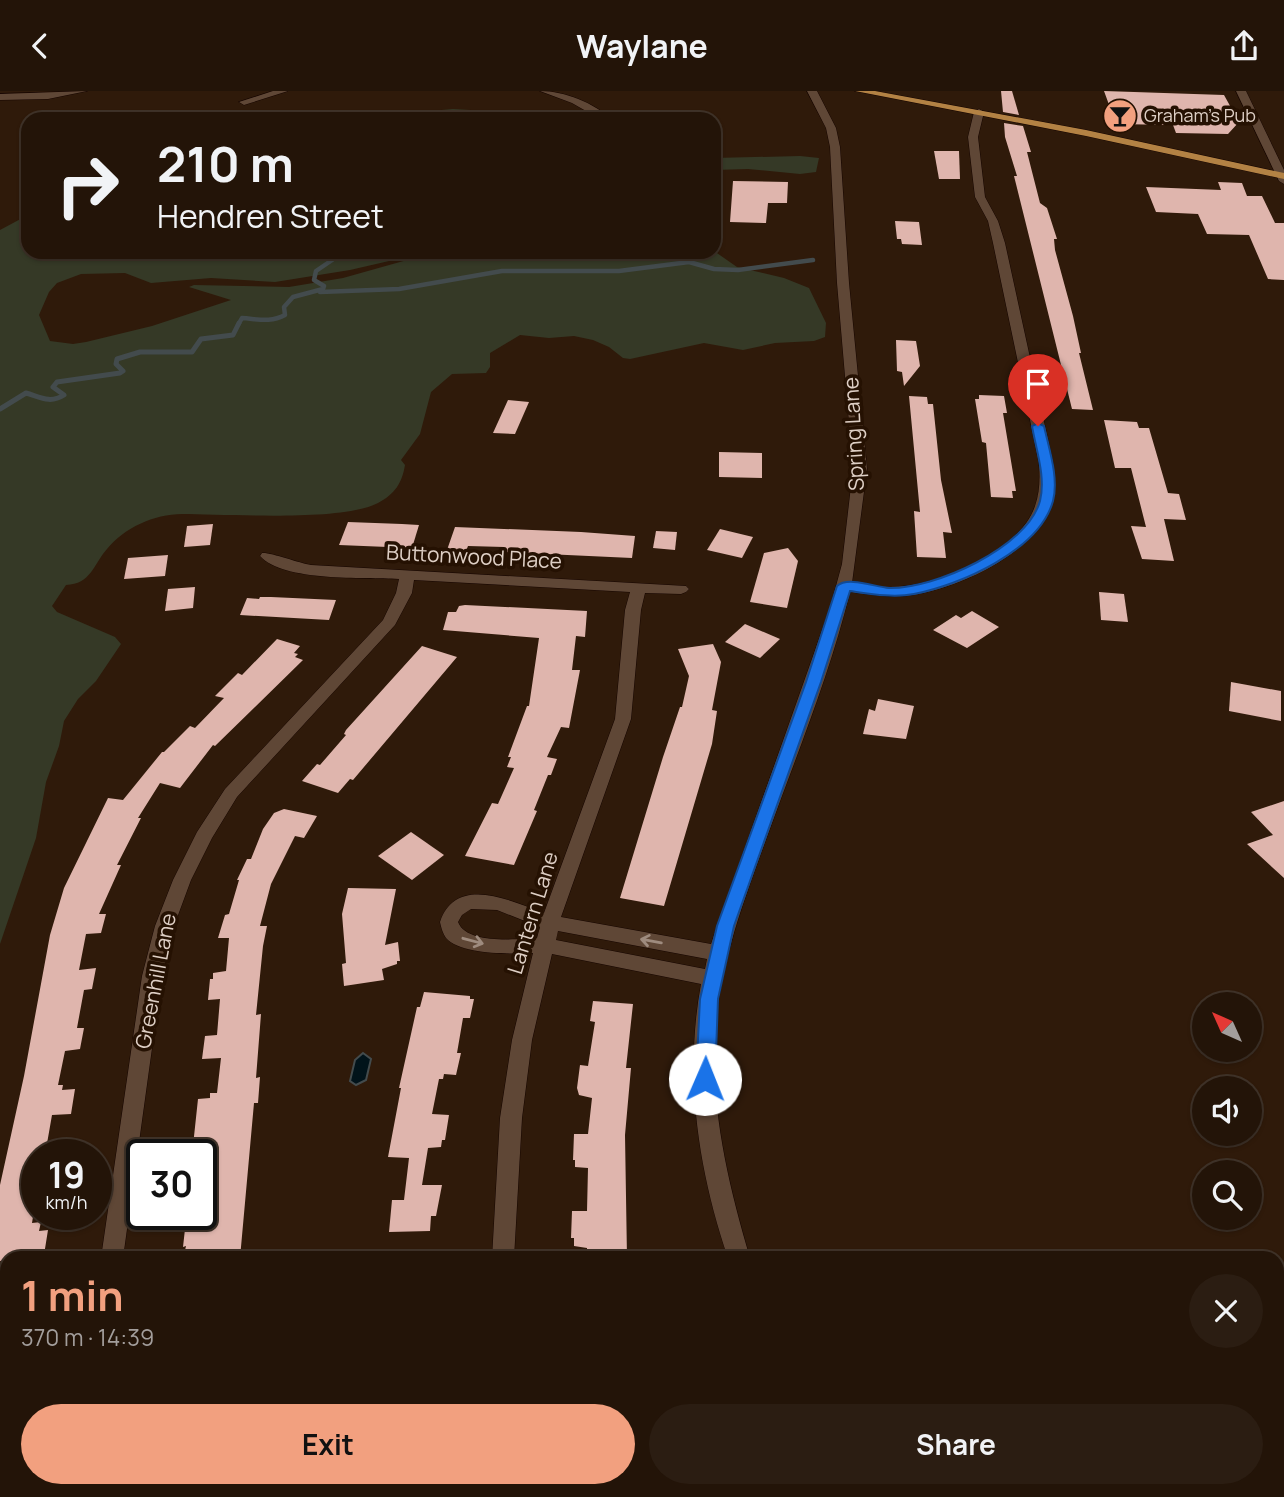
<!DOCTYPE html>
<meta charset="utf-8">
<style>
:root{--surface:#231408;--page:#2b1d12;--text:#f1f3f6;--muted:#a39e9c;--line:#403329;--accent:#f2a07f}
body{margin:0;font-family:Manrope,sans-serif;background:var(--page);color:var(--text);height:100vh;display:flex;flex-direction:column;font-size:26px;white-space:nowrap}
*{box-sizing:border-box;margin:0}
p{font-size:23px;color:var(--muted)}
.icon{flex:none;width:38px;height:38px;fill:none;stroke:currentColor;stroke-width:2;stroke-linecap:round;stroke-linejoin:round}
.map{position:relative;flex:1;overflow:hidden}
.details{position:absolute;left:0px;top:1160px;width:1284px;height:247px;display:flex;flex-direction:column;background:var(--surface);border-radius:21px 21px 0 0;box-shadow:0 2px 5px #0004,0 0 0 2px var(--line)}
.details>*{flex:none}
.top-card{position:absolute;left:21px;top:21px;width:700px;height:147px;border-radius:21px;box-shadow:0 2px 5px #0004,0 0 0 2px var(--line);background:#231408;color:var(--text);overflow:hidden}
.needle{width:46px;rotate:315deg}
.tools{position:absolute;left:1192px;top:901px;display:grid;gap:14px}
.tools a{display:grid;place-items:center;width:70px;height:70px;border-radius:50%;background:var(--surface);box-shadow:0 2px 5px #0004,0 0 0 2px var(--line);font-size:35px}
.speed{position:absolute;left:21px;top:1048px;display:flex;gap:14px;font-size:35px;font-weight:700;text-align:center}
.speed>*{display:grid;place-content:center;width:91px;height:91px;border-radius:50%;background:var(--surface);box-shadow:0 2px 5px #0004,0 0 0 2px var(--line);line-height:1}
.speed small{font-size:18px;font-weight:400}
.speed .limit{border:4px solid #111;border-radius:10px;background:#fff;color:#111}
.pin{position:absolute;display:grid;place-items:center;width:60px;height:60px;color:#fff;margin:-72px -30px;border-radius:50% 50% 50% 0;rotate:-45deg;box-shadow:0 0 7px #0007}
.pin .icon{rotate:45deg}
.me{position:absolute;width:77px;margin:-38px;rotate:1deg;stroke-linejoin:round;filter:drop-shadow(0 0 5px #0008)}
.turn{display:flex;align-items:center;gap:24px;height:147px;padding:0 21px;font-size:32px}
.turn .icon{width:91px;height:91px;stroke-width:2.5}
.turn b{display:block;font-size:49px;line-height:60px}
.round{display:grid;place-items:center;flex:none;width:74px;height:74px;border-radius:37px;background:var(--page)}
.headline{display:flex;align-items:center;justify-content:space-between;height:119px;padding:0 21px}
h1{font-size:42px;font-weight:700;line-height:52px;color:var(--accent)}
.cta{display:flex;gap:14px;margin-top:auto;padding:14px 21px}
.cta a{flex:1;height:80px;border-radius:42px;background:var(--accent);color:#111;font-size:28px;font-weight:700;line-height:80px;text-align:center}
.cta a+a{background:var(--page);color:var(--text)}
header{display:flex;justify-content:space-between;align-items:center;height:91px;padding:0 21px;background:var(--surface);font-size:32px;font-weight:700}
.map>svg:first-child{display:block}
</style>
<header><svg class="icon" aria-label="back" viewBox="0 0 24 24"><path d="M15 5l-7 7 7 7"/></svg>Waylane<svg class="icon" aria-label="share" viewBox="0 0 24 24"><path d="M12 15V3M7 8l5-5 5 5M5 13v7h14v-7"/></svg></header>
<div class="map">
<svg width="1284" height="1406" viewBox="0 0 1284 1406">
<rect width="100%" height="100%" fill="#2f1a0a"/>
<g fill="#353926" fill-rule="evenodd">
<path d="M453,18L488,20L517,28H386L407,22Z"/>
<path d="M800,65L819,67L816,81L800,83L748,78L714,79V67Z"/>
<path d="M28,124V161L714,160L737,176L784,187L809,197L826,232L825,246L814,250L775,252L743,259L704,252L630,268L623,267L609,256L593,249L574,245L549,247L520,244L490,262V276L486,282L452,283L431,301L420,343L401,369L405,374C402,392 395,403 378,412C342,431 227,423 182,423C154,423 124,437 107,458C93,474 91,493 66,494L52,515L57,521L115,546L121,553L96,590L78,608L64,630L59,655L46,691L36,747L0,853V139ZM402,167L407,169L343,187L289,196L194,194L189,196L231,209L152,235L86,251L73,253L50,250L39,224L49,201L57,192L81,183L125,182L151,192L211,187L275,191L350,179Z"/>
</g>
<path fill="#01131a" stroke="#434b4d" stroke-width="2" d="M363,962L371,968L366,989L356,994L350,990L355,969Z"/>
<g fill="none" stroke-linecap="round" stroke-linejoin="round">
<g stroke="#434b4d" stroke-width="4.5">
<path d="M320,201L399,198L502,180H619L689,171L714,178L738,179L813,169"/>
<path d="M238,234L242,227C258,228 270,232 285,224L284,216L293,206L323,198L324,195L314,189L316,180L338,165V161"/>
</g>
<path stroke="#434b4d" stroke-width="5" d="M0,318L26,302C40,306 50,313 64,304L53,296L57,291L120,282L123,280L116,273L117,268L140,261H192L201,248L233,244L239,232"/>
</g>
<g fill="#dfb5ad">
<path d="M1001,0H1012L1019,24L1003,21Z"/>
<path d="M1104,0L1224,4L1239,31L1228,43L1176,42L1173,34L1116,33Z"/>
<path d="M1004,32L1023,35L1031,61H1027L1040,112L1047,117L1057,148H1054L1055,159L1073,225L1081,262H1079L1093,319L1072,318L1014,85H1017L1005,46Z"/>
<path d="M934,60H959L960,88H939Z"/>
<path d="M733,90L788,91L787,112H768L766,132L730,131Z"/>
<path d="M1218,91L1242,92L1247,105H1262L1275,132H1284V189L1268,188L1249,144L1207,143L1198,123L1156,121L1146,96L1221,99Z"/>
<path d="M895,130L919,131L922,154L902,153L901,148H897Z"/>
<path d="M896,249L916,250L917,256L920,275L904,295L902,281L897,280Z"/>
<path d="M979,304L1004,305L1007,322H1003L1016,400H1012L1013,407L991,406L986,352L982,351L975,308H979Z"/>
<path d="M909,305L927,306L928,313H933L941,389L952,442L943,441L946,467L917,466L914,420L920,421Z"/>
<path d="M508,309L529,311L515,343L493,342Z"/>
<path d="M1104,329L1137,331L1139,337H1149L1168,402L1179,403L1186,429L1164,428L1174,470L1142,468L1131,435L1146,436L1131,377H1115Z"/>
<path d="M719,361L762,362V387L719,386Z"/>
<path d="M348,431L402,433L419,434L412,457L339,454Z"/>
<path d="M213,433L210,454L184,456L187,435Z"/>
<path d="M455,436L581,441L635,445L632,467L502,461L504,456L468,455L466,460L447,459Z"/>
<path d="M720,438L753,446L742,467L707,459Z"/>
<path d="M656,440L677,441L675,459L653,457Z"/>
<path d="M788,457L798,470L787,517L750,511L764,462Z"/>
<path d="M168,464L165,485L124,488L128,467Z"/>
<path d="M195,496L193,517L165,520L168,498Z"/>
<path d="M1099,501L1124,503L1128,531L1101,529Z"/>
<path d="M260,506H271L336,509L329,529L240,524L247,507L259,508Z"/>
<path d="M465,514L587,520L585,546L576,545L572,579H580L569,637L561,636L547,666L557,668L551,684H548L534,719L537,720L514,774L465,765L492,712L498,713L514,677L507,676L511,666H508L527,615H529L539,547L443,539L448,521H456L459,515Z"/>
<path d="M972,520L999,536L967,557L933,539L956,524L961,527Z"/>
<path d="M745,533L780,548L760,567L725,551Z"/>
<path d="M277,548L300,555L294,562L298,563L295,566L303,569L215,655L213,654L180,697L160,692L138,727H141L117,774H121L99,823H106L101,842L86,843L79,879L96,877L92,898L84,899L77,937H84L80,958L65,960L58,994H63L62,999L75,998L71,1023L52,1024L45,1064H37V1101L32,1132L41,1131L39,1140L48,1139L44,1164L0,1170V1094L24,985L50,844L64,797L108,707L123,709L162,661H164L190,635L195,637L224,607L215,605L238,582L242,584Z"/>
<path d="M713,553L721,571L712,619L717,620L712,653L664,815L620,807L663,666L680,616H682L689,585L678,558Z"/>
<path d="M422,555L457,566L353,689L350,688L338,702L302,690L317,673L320,674L346,644L344,643L346,639Z"/>
<path d="M1231,591L1281,600V630L1229,620Z"/>
<path d="M878,608L914,615L906,648L863,643L869,618L875,620Z"/>
<path d="M1284,710V787L1247,753L1273,744L1251,721Z"/>
<path d="M284,718L317,725L304,747L295,745L271,793L260,835H267L263,855L256,924L261,923L256,987L260,986L258,1012H254L240,1167L184,1164L186,1155L183,1156L186,1129L204,1127L209,1086L201,1087V1064H192L198,1008L210,1007V1002H217L221,967L202,968L205,945L217,944L220,908L208,909L210,888H213V882L226,880L229,847H218L225,824L229,823L239,789H237L247,768H251L263,738L274,722Z"/>
<path d="M411,741L444,764L412,789L378,765Z"/>
<path d="M348,797L396,798L385,854L398,851L400,870H397V873L382,878L384,889L344,895L342,873L346,872L342,823Z"/>
<path d="M424,901L470,905V908H474L470,927H463L457,962H461L456,984L444,983L443,988H439L432,1023L449,1024L445,1049H442L441,1056L428,1057L422,1094H442L436,1125H431L430,1140L389,1141L392,1109H404L409,1067L388,1066L401,997H399L417,916H420Z"/>
<path d="M593,910L633,913L626,977H631L625,1044L627,1167H587V1157L574,1155V1147H571L572,1120H587L588,1077L575,1076V1069H573L574,1043H588L592,1007L579,1004L577,997L580,974L588,975L595,931L590,930Z"/>
</g>
<g fill="none" stroke-linecap="round" stroke-linejoin="round">
<g stroke="#160500" stroke-width="1">
<g id="street">
<path d="M87,0L48,8L0,9V3Z"/>
<path d="M273,0H288L244,14L239,11Z"/>
<path d="M540,0C565,0 593,12 612,28H600L572,12Z"/>
<path d="M807,0H817L836,37L840,56L849,192L867,378L852,492C870,495 888,497 906,495C948,490 1021,458 1035,415C1040,401 1040,387 1039,372L993,152L988,130L975,106L968,46L974,21L979,18L984,21L978,46L985,106L998,130L1005,152L1053,372C1053,387 1054,401 1050,415C1033,465 953,500 904,505C885,506 868,503 850,501C830,583 797,663 768,743C745,806 721,869 715,937C710,1017 728,1092 750,1167H728C698,1079 684,985 701,893L552,863L532,949L522,1027L514,1167H492L500,1027L512,949L533,862C512,863 461,864 446,847C443,843 441,836 440,831C456,783 511,810 544,822L615,628L625,519L630,501L414,489L412,502L395,534L237,706L212,747L191,789L174,835L162,885L123,1167H101L142,885L155,835L173,789L197,741L225,698L383,529L396,502L399,488C365,486 283,491 260,465L262,462C270,461 299,472 311,474L686,495L689,498L686,501L681,503L645,502L641,519L631,628L561,826L711,853L830,517L842,473L853,378L837,192L830,56L826,37ZM471,818L497,819L540,836L537,847C517,848 467,854 458,831L462,824ZM558,840L707,868L705,878L556,849Z"/>
<path d="M1236,0H1246L1284,79V93L1279,90Z"/>
<path d="M65,1400H91L90,1406H64Z"/>
<path d="M851,1400H879L882,1406H854Z"/>
</g>
</g>
<g stroke="#160500" stroke-width="1">
<path id="primary" d="M855,0H875L1086,39L1284,82V88L1086,45Z"/>
</g>
<use href="#street" fill="#5f4736" fill-rule="evenodd"/>
<use href="#primary" fill="#b38244" fill-rule="evenodd"/>
</g>
<defs><path id="oneway-shaft" d="M-6 0H5M1.5-3L5.5 0L1.5 3" fill="none" stroke-width="1.6" stroke-linecap="round" stroke-linejoin="round" transform="scale(1.75)"/></defs>
<g stroke="#9e8b7e">
<use href="#oneway-shaft" transform="translate(473 850) rotate(15)"/>
<use href="#oneway-shaft" transform="translate(651 850) rotate(-170)"/>
</g>
<path fill="#1a73e8" stroke="#114b97" stroke-width="2" d="M1038,332L1044,335C1049,358 1059,387 1053,410C1039,460 960,494 914,503C893,507 871,503 850,500L821,591L734,835L718,908L715,988L712,993L705,995L698,993L696,988L700,908L717,835L806,591L837,495C848,485 875,496 889,497C934,498 1027,457 1040,410C1046,386 1036,359 1032,335Z"/>
<defs>
<g id="bar-disc" transform="scale(1.75)"><circle r="9.5" fill="#f2a07f" stroke="#251102"/><path d="M-6-5H6L.8 .8V4.5H3.5V6h-7V4.5H-.8V.8Z" fill="#111"/></g>
</defs>
<g fill-rule="evenodd">
<use href="#bar-disc" x="1120" y="25"/>
</g>
<g text-anchor="middle" stroke-width="7" stroke-linejoin="round" paint-order="stroke">
<g font-size="18" fill="#decfc5" stroke="#251102" text-anchor="start">
<text x="1144" y="31">Graham's Pub</text>
</g>
<g font-size="21" fill="#decfc5" stroke="#251102">
<text transform="translate(854 343) rotate(-93)" y="7">Spring Lane</text>
<text transform="translate(474 466) rotate(3)" y="7">Buttonwood Place</text>
<text transform="translate(533 822) rotate(-73)" y="7">Lantern Lane</text>
<text transform="translate(156 890) rotate(-79)" y="7">Greenhill Lane</text>
</g>
</g>
</svg>
<div class="tools">
<a><svg class="needle" viewBox="-14 -14 28 28"><path d="M0-13l5 13h-10z" fill="#e53935"/><path d="M0 13l5-13h-10z" fill="#a39e9c"/></svg></a>
<a><svg class="icon" aria-label="sound" viewBox="0 0 24 24"><path d="M4 9h4l5-4v14l-5-4H4zM17 9q2 3 0 6"/></svg></a>
<a><svg class="icon" aria-label="search" viewBox="0 0 24 24"><circle cx="10" cy="10" r="6"/><path d="M15 15l6 6"/></svg></a>
</div>
<div class="speed"><div>19<small>km/h</small></div><div class="limit">30</div></div>
<div class="pin" style="left:1038px;top:335px;background:#d93025"><svg class="icon" aria-label="arrive" viewBox="0 0 24 24"><path d="M6 21V4h12l-3 4 3 4H6"/></svg></div>
<svg class="me" style="left:705px;top:988px" viewBox="-20 -20 40 40"><circle r="19" fill="#fff"/><path d="M0-13L10 11 0 6-10 11z" fill="#1a73e8"/></svg>
<div class="top-card">
<div class="turn"><svg class="icon" aria-label="right" viewBox="0 0 24 24"><path d="M7 20v-9h11M14 6l5 5-5 5"/></svg><div><b>210 m</b>Hendren Street</div></div>
</div>
<section class="details">
<div class="headline"><div><h1>1 min</h1><p>370 m · 14:39</p></div><a class="round"><svg class="icon" aria-label="close" viewBox="0 0 24 24"><path d="M6 6l12 12M18 6L6 18"/></svg></a></div>
<div class="cta"><a>Exit</a><a>Share</a></div>
</section>
</div>
